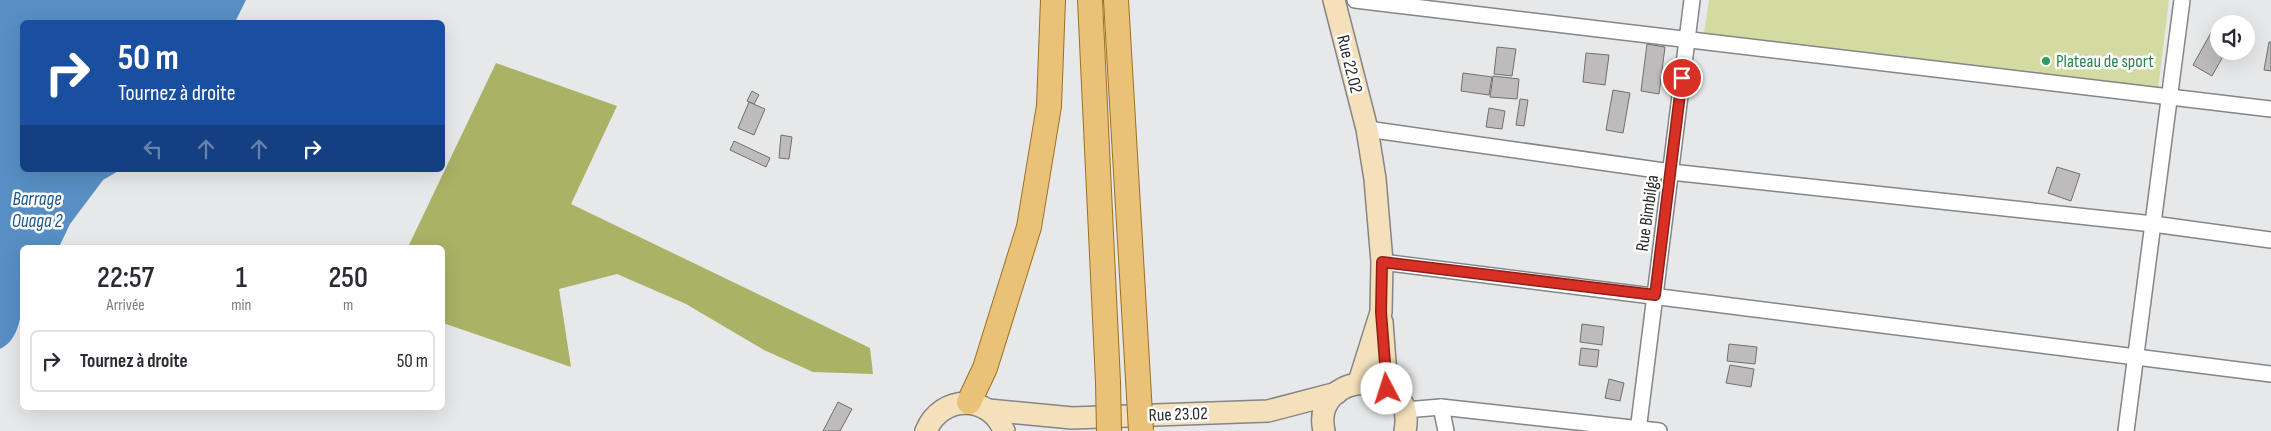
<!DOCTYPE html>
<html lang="fr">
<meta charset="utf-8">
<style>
:root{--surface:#fff;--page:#f7f7f7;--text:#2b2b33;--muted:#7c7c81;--line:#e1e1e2}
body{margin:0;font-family:"Sofia Sans Condensed",sans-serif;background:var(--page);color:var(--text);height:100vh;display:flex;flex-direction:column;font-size:19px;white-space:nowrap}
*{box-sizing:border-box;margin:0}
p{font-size:16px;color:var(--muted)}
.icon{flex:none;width:28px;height:28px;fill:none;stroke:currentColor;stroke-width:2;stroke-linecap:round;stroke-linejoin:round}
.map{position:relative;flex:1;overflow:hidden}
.panel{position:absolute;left:20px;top:245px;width:425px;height:165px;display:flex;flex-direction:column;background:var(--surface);border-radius:8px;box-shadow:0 5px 20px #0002}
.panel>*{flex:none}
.hud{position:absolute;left:20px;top:20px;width:425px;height:152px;border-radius:8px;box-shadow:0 5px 20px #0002;background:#1a4fa0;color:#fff;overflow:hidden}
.buttons{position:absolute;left:2210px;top:15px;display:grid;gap:10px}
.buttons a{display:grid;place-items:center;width:45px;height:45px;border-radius:50%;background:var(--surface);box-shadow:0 5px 20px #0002;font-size:25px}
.pin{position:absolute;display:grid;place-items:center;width:42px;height:42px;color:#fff;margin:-21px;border:2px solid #fff;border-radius:50%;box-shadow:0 1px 5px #0007}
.me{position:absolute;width:55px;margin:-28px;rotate:355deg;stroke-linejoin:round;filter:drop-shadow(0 0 4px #0008)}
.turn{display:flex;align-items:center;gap:18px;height:105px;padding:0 15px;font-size:22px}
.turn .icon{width:65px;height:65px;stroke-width:2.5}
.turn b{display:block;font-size:35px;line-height:42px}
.lanes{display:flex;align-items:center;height:48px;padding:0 15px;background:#0003;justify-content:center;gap:25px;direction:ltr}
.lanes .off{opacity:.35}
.eta{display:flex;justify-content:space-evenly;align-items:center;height:85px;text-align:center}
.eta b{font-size:30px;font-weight:600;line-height:35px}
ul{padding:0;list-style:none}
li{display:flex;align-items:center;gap:15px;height:62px;margin:0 10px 8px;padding:0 5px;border:2px solid var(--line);border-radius:8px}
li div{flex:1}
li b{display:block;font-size:19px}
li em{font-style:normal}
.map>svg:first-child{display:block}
</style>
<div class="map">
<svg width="2271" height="431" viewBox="0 0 2271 431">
<rect width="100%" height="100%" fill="#e7e8e9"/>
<path fill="#d3daa2" d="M1709,0H2169L2158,89L1704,33Z"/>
<path fill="#aab266" d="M496,63L617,106L571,204L870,348L873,374L813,372L764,350L686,304L617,274L559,289L571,367L443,323L442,248L408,247Z"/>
<path fill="#578fc4" d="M0,0H246L235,22H22V170H120L103,180L70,224L59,247L22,248C22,275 30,336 0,349Z"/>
<g fill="#bdbbbb" stroke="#71706f">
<path d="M2212,31L2219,35V51H2226L2212,76L2193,65Z"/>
<path d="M2269,42H2271V71L2264,70Z"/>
<path d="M1647,44L1665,47L1659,94L1641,91Z"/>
<path d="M1497,47L1516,49L1512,76L1494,74Z"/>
<path d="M1586,53L1609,55L1605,85L1583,82Z"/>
<path d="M1463,73L1492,77L1489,95L1461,91Z"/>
<path d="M1493,76L1519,79L1517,99L1490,97Z"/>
<path d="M1613,90L1630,93L1623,133L1606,130Z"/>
<path d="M752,91L759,95L754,104L747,101Z"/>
<path d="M1520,99L1528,100L1524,126L1516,125Z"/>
<path d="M749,102L765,109L754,135L738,128Z"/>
<path d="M1489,108L1505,111L1502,129L1486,127Z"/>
<path d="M781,135L792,137L789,159L779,158Z"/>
<path d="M734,141L770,158L766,167L730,150Z"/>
<path d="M2057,167L2080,174L2071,201L2048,193Z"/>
<path d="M1582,324L1604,327L1602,345L1580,342Z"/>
<path d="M1729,344L1757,347L1755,364L1727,361Z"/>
<path d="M1581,348L1599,350L1597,367L1579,365Z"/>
<path d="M1730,365L1754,369L1751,387L1726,383Z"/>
<path d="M1609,379L1624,383L1620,401L1605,398Z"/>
<path d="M838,402L852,409L840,431H823Z"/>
</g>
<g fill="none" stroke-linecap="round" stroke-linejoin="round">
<g stroke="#848586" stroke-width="18">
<g id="street">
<path d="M1355,0L2271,109"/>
<path d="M1367,129L1671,172L2153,224L2271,240"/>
<path d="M1382,262L2271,374"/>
<path d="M1441,407L1446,431"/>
<path d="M1405,410L1441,407L1659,431"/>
<path d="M1638,431L1692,0"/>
<path d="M2126,431L2182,0"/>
</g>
</g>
<g stroke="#848586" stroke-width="24">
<g id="secondary">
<path d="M1334,0L1367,129L1375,179L1382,262L1381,312L1359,382"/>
<path d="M1382,322L1387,389"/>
<path d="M988,410L1072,418L1268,411L1337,393"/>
<path d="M926,431C941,394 990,394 1004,431"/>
<path d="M1324,431C1310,370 1418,365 1405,431"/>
</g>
</g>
<g stroke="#9c7021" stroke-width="26">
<g id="primary">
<path d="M1090,0L1108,382"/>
<path d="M1116,0L1138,379"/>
<path d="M969,402L985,368L1029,227L1049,106L1053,0"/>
</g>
</g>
<use href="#street" stroke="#fff" stroke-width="15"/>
<use href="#secondary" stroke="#f4e0bb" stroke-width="21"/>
<use href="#primary" stroke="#e9c177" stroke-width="24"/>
<g stroke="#9c7021" stroke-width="26" stroke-linecap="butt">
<g id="primary-bridge">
<path d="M1138,379L1141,431"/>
<path d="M1108,382L1109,431"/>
</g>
</g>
<use href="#primary-bridge" stroke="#e9c177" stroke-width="24"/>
</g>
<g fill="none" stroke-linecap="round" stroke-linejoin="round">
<g stroke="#8d1f18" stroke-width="12">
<path id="route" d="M1387,389L1381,312L1382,262L1655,295L1682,78"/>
</g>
<use href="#route" stroke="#d93025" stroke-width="9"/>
</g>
<circle fill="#2e9e5b" stroke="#fff" stroke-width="2" cx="2046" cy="61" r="5"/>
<g text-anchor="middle" stroke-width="5" stroke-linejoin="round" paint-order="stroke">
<g font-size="18" fill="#27864d" stroke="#fff" text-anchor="start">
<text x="2056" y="67">Plateau de sport</text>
</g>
<g font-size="18" fill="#282929" stroke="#fff">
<text transform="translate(1350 64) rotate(76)" y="6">Rue 22.02</text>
<text transform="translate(1647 213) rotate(-82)" y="6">Rue Bimbilga</text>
<text transform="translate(1178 414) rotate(-2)" y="6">Rue 23.02</text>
</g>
<g font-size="19" font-style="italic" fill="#195689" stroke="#fff">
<text x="37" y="205">Barrage<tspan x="37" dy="22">Ouaga 2</tspan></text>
</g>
</g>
</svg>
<div class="buttons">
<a><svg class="icon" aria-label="sound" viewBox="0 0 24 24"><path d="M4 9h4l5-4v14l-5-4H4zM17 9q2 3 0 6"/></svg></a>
</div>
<div class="pin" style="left:1682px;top:78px;background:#d93025"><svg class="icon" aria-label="arrive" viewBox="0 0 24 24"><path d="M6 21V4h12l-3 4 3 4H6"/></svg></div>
<svg class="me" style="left:1387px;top:389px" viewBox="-20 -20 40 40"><circle r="19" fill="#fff"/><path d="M0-13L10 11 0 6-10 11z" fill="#d93025"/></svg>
<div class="hud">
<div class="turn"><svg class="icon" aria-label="right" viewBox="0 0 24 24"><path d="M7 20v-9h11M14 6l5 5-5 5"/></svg><div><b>50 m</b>Tournez à droite</div></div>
<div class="lanes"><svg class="icon off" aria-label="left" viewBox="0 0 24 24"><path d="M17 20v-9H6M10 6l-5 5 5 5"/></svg><svg class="icon off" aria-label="ahead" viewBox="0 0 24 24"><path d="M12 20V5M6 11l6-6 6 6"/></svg><svg class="icon off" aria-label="ahead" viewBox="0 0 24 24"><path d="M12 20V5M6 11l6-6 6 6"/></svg><svg class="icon" aria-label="right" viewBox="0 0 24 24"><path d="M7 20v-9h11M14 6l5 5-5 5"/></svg></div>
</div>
<section class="panel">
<div class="eta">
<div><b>22:57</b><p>Arrivée</p></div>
<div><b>1</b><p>min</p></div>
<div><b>250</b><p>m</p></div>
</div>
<ul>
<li><svg class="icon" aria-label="right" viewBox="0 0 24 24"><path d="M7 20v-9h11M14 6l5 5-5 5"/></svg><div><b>Tournez à droite</b></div><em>50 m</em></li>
</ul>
</section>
</div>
